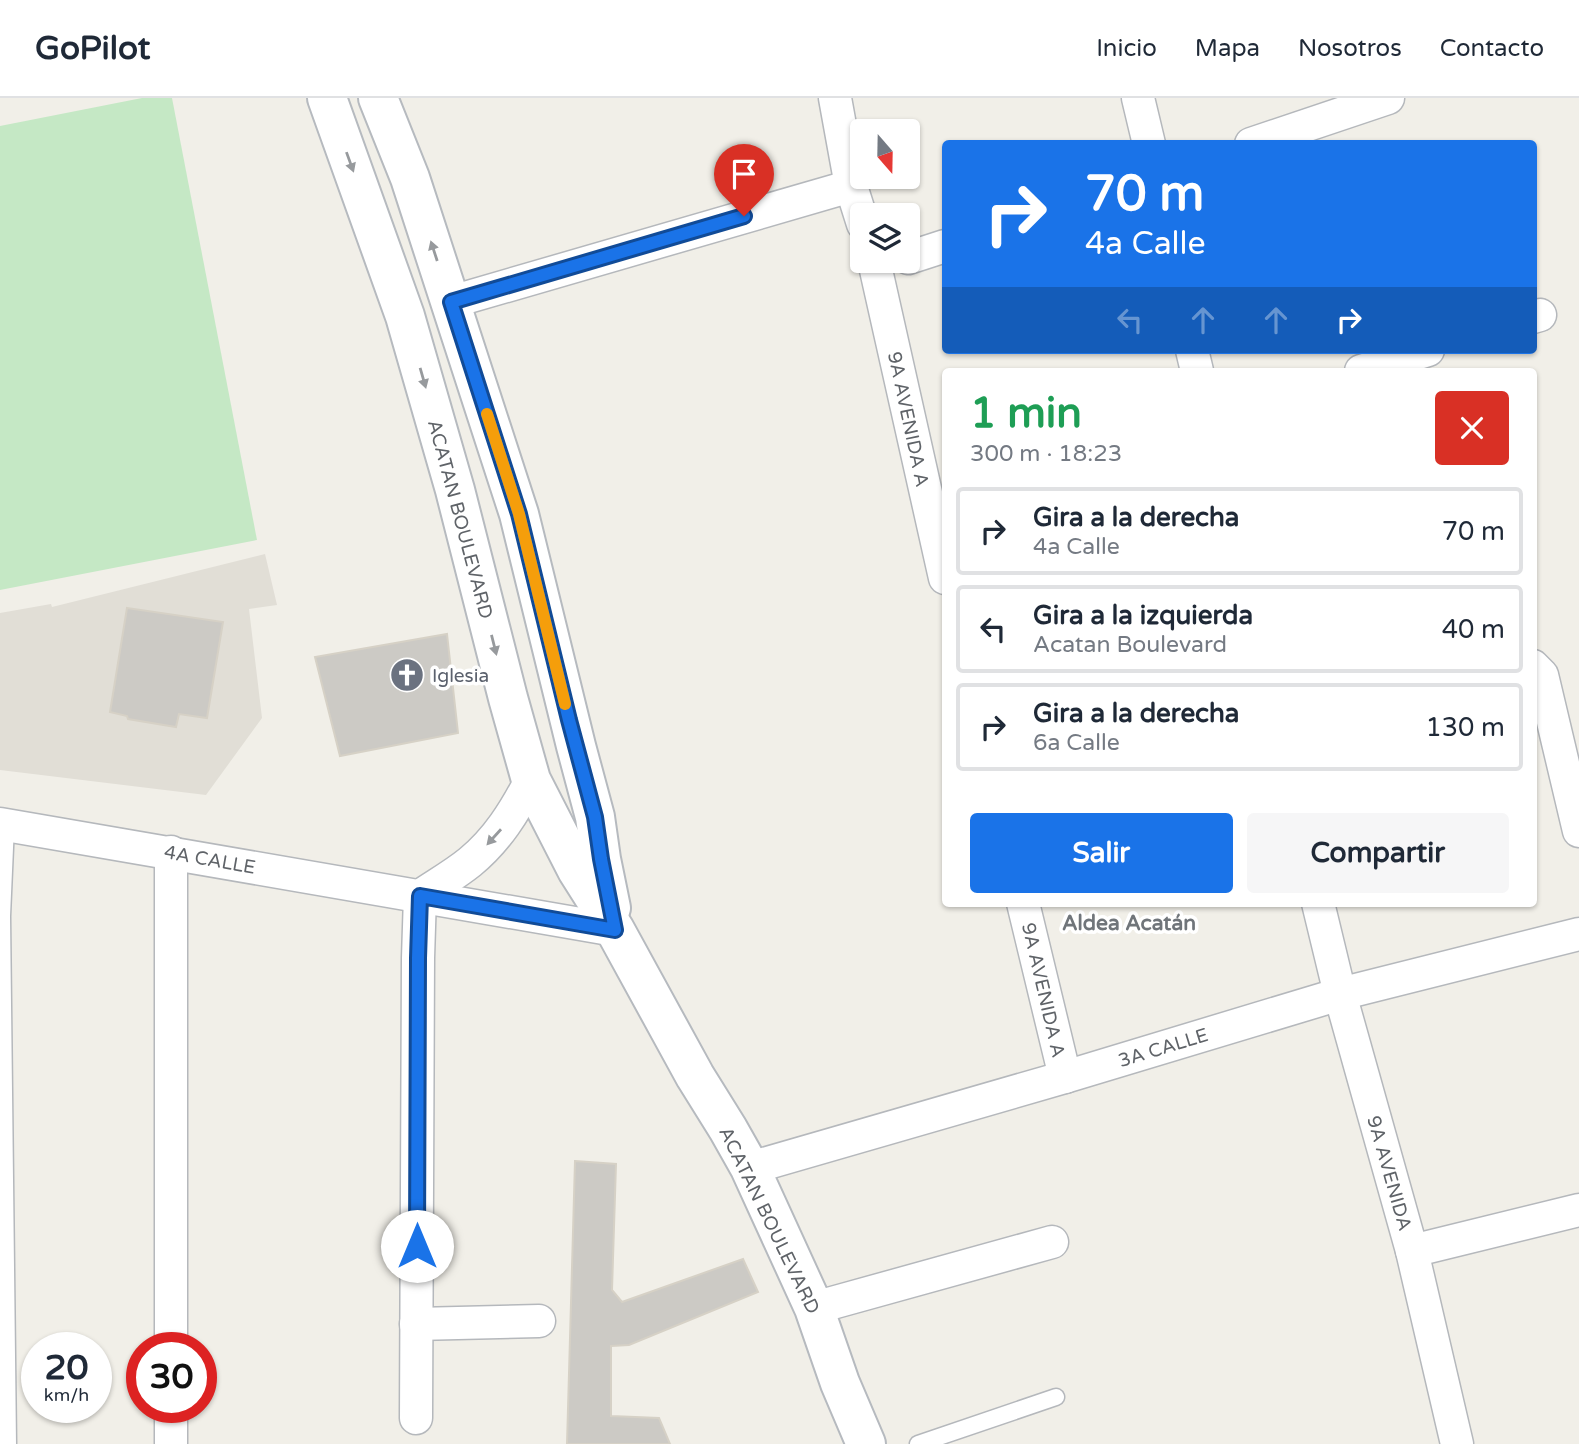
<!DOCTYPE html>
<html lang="es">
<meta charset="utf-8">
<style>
:root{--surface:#fff;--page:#f6f6f7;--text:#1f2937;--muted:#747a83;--line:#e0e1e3;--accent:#1a73e8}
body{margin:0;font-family:"Varela Round",sans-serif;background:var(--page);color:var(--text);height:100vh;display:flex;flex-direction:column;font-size:26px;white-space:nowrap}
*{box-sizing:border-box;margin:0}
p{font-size:23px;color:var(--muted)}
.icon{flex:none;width:38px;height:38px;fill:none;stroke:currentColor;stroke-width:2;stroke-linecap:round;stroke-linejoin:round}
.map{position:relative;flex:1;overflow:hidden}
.details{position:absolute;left:942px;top:270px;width:595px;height:539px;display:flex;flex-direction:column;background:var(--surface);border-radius:7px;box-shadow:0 2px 5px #0004}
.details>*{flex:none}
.top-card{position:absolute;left:942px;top:42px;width:595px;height:214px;border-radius:7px;box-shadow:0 2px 5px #0004;background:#1a73e8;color:#fff;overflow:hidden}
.needle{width:46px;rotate:160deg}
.controls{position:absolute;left:850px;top:21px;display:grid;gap:14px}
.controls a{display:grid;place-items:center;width:70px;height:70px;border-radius:7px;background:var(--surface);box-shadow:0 2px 5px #0004;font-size:35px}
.speed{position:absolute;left:21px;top:1234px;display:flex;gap:14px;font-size:35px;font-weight:700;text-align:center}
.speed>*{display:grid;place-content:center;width:91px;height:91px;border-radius:50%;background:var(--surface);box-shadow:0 2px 5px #0004;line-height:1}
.speed small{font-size:18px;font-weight:400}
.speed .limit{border:10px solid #d22;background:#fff;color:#111}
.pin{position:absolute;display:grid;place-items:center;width:60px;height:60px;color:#fff;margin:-72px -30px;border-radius:50% 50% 50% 0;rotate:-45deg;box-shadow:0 0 7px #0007}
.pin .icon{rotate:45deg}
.me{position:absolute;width:77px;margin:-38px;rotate:0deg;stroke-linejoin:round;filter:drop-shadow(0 0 5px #0008)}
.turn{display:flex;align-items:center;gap:24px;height:147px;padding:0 28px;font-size:32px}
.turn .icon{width:91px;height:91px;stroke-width:2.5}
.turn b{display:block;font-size:49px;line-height:60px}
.lanes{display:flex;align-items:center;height:66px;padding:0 28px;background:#0003;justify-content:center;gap:35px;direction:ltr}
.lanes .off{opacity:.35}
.round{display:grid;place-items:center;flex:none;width:74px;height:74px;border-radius:7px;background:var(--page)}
.overview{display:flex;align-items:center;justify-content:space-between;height:119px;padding:0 28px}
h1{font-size:42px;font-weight:700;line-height:52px;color:#1e9e55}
.action{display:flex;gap:14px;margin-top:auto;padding:14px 28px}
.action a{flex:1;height:80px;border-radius:7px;background:var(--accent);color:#fff;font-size:28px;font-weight:700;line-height:80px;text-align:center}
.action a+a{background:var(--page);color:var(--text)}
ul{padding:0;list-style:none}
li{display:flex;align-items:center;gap:21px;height:88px;margin:0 14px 10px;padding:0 14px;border:4px solid var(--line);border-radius:7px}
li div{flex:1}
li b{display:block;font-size:26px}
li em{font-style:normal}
header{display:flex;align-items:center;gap:42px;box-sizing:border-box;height:98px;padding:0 35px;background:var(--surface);border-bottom:2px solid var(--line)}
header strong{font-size:33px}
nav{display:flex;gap:38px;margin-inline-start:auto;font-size:24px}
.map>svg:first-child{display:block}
</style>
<header>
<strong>GoPilot</strong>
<nav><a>Inicio</a><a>Mapa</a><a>Nosotros</a><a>Contacto</a></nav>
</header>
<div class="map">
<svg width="1579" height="1346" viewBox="0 0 1579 1346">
<rect width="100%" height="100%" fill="#f1efe8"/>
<path fill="#e1ded6" d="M265,456L277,507L249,511L262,620L206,697L0,672V515L51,506L52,509Z"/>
<path fill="#c5e8c5" d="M142,0H172L257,442L0,492V28Z"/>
<g fill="#cccac5" stroke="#d6d1c6" stroke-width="2">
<path d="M127,510L223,524L207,620L179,616L176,629L128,621L127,618L110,614Z"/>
<path d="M447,536L458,635L340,658L315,559Z"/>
<path d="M575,1063L616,1066L612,1192L622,1204L743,1161L758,1194L629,1247L611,1248V1318L659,1320L670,1346H567Z"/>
</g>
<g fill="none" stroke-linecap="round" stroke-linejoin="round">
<g stroke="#b5b8bc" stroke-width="19">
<g id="lane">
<path d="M6,727L2,818L8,1346"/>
<path d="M918,1346L1056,1299"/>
</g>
</g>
<g stroke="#b5b8bc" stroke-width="35">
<g id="street">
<path d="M835,0L851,88L863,126"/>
<path d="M1138,0L1149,46"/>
<path d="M1251,46L1388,0"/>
<path d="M908,160L945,148"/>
<path d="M874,163L945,480"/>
<path d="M451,204L851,88"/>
<path d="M1533,219L1540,217"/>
<path d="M1192,252L1197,273"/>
<path d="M1361,273L1428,252"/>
<path d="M1533,568L1542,577L1579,733"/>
<path d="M0,726L615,832"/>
<path d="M171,754V1250"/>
<path d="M420,798C436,787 454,777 470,764C497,742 515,713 531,682"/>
<path d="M1023,805L1065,979"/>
<path d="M1318,805L1340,896L1412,1153L1457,1346"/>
<path d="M750,1070L1065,979L1340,896L1579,836"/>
<path d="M1412,1153L1579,1112"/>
<path d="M814,1210L1052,1144"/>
<path d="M416,1226L539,1223"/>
<path d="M171,1309V1346"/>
<path d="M416,1320L418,860L420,798"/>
</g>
</g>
<g stroke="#b6babf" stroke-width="42">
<g id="secondary">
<path d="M327,0L405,218L455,392L508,600L531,682L577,772L615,832L695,978L728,1031L750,1070L814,1210L840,1285L866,1346"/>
<path d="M378,0L410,80L519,416L576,648L595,719L601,761L611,810"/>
</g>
</g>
<use href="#lane" stroke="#fff" stroke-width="16"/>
<use href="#street" stroke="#fff" stroke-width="32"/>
<use href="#secondary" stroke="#fff" stroke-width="38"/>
</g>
<defs><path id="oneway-solid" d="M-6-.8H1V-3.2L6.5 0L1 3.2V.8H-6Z" transform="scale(1.75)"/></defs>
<g fill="#979a9d">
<use href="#oneway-solid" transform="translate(350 64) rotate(70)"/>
<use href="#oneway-solid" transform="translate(434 153) rotate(-108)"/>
<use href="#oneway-solid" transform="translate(423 280) rotate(74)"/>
<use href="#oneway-solid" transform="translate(494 547) rotate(76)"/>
<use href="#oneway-solid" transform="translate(494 739) rotate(132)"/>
</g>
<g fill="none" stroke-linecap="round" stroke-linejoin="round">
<g stroke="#114b97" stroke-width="18">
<path id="route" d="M417,1148L418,860L420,798L615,832L601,761L595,719L569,622L519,416L451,204L744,118"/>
</g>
<use href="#route" stroke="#1a73e8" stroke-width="12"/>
<path stroke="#f59e0b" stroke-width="12" d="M487,316L519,416L565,606"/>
</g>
<defs>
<g id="church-disc" transform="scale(1.75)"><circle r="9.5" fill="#6b7280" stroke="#fff"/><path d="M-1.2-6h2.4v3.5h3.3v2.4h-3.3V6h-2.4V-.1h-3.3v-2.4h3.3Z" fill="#fff"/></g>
</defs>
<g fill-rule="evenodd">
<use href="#church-disc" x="407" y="577"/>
</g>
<g text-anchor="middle" stroke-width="7" stroke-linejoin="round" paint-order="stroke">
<g font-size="19" fill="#5f6368" stroke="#fff">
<text transform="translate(909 321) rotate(78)" y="7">9A AVENIDA A</text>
<text transform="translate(461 421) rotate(75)" y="7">ACATAN BOULEVARD</text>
<text transform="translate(210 761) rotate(10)" y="7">4A CALLE</text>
<text transform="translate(1044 892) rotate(77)" y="7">9A AVENIDA A</text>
<text transform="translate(1163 949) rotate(-17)" y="7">3A CALLE</text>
<text transform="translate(1390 1075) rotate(74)" y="7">9A AVENIDA</text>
<text transform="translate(770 1122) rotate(64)" y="7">ACATAN BOULEVARD</text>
</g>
<g font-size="19" fill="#5b616d" stroke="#fff" text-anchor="start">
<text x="432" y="584">Iglesia</text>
</g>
<g font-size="21" font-weight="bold" fill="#70757a" stroke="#fff">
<text x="1129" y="832">Aldea Acatán</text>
</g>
</g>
</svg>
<div class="controls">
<a><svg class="needle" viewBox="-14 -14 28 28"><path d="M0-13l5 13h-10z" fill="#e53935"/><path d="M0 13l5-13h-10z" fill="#747a83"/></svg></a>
<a><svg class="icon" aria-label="layers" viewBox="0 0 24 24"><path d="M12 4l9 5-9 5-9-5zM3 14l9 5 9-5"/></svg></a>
</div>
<div class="speed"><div>20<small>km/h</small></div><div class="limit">30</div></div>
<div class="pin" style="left:744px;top:118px;background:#d93025"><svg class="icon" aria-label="arrive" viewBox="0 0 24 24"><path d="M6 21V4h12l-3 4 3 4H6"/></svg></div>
<svg class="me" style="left:417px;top:1148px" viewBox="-20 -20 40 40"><circle r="19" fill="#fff"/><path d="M0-13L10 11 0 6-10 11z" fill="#1a73e8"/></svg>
<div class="top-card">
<div class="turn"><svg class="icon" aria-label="right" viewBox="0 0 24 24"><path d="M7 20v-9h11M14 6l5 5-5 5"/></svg><div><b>70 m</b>4a Calle</div></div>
<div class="lanes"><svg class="icon off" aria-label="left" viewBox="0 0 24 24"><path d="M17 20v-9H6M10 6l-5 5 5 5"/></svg><svg class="icon off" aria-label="ahead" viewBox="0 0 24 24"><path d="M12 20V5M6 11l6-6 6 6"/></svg><svg class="icon off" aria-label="ahead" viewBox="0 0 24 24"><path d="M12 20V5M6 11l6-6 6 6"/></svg><svg class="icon" aria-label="right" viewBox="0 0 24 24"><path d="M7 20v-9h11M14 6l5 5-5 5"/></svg></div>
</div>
<section class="details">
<div class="overview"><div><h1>1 min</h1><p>300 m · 18:23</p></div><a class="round" style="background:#d93025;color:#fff"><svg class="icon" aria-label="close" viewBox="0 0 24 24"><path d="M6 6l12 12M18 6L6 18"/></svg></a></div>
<ul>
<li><svg class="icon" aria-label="right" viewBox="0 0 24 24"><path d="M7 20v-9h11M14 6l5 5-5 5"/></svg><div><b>Gira a la derecha</b><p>4a Calle</p></div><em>70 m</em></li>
<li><svg class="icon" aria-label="left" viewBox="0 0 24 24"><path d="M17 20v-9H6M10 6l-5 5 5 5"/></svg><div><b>Gira a la izquierda</b><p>Acatan Boulevard</p></div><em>40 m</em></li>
<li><svg class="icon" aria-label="right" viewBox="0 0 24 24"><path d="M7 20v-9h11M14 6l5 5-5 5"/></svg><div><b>Gira a la derecha</b><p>6a Calle</p></div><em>130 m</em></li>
</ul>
<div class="action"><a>Salir</a><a>Compartir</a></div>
</section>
</div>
